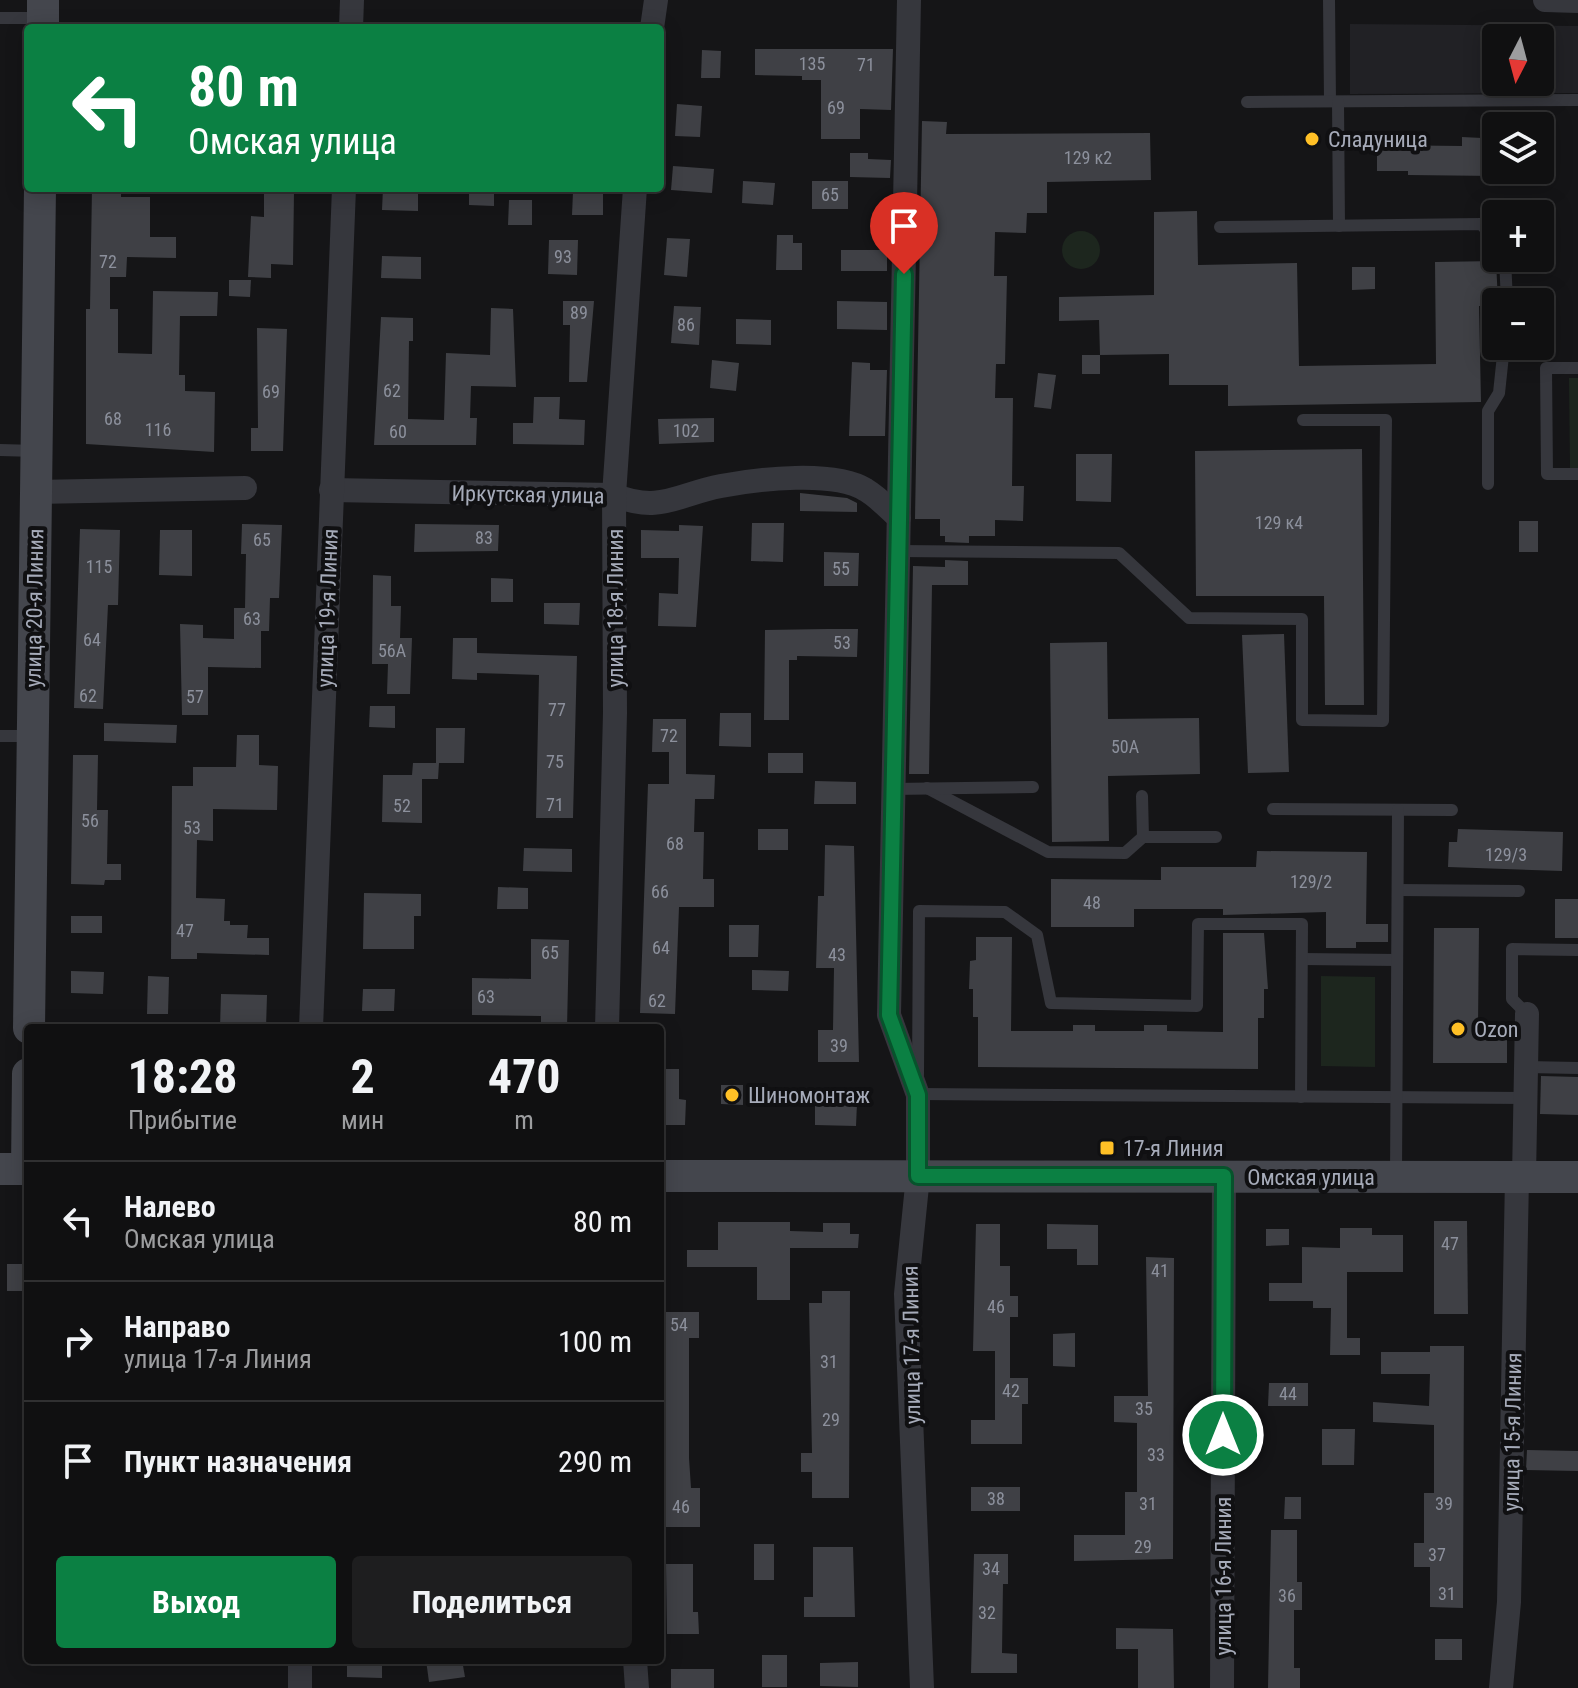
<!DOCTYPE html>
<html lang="ru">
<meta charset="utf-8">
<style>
:root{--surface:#101011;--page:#1e1e1f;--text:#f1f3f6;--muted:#9c9d9f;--line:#303031;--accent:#0b8043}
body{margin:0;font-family:"Roboto Condensed",sans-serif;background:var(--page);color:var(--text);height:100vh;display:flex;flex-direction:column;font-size:30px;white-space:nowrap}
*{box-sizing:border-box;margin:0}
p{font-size:26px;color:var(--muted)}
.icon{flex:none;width:44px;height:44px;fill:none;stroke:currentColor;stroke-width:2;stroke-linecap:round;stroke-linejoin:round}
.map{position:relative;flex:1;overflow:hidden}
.panel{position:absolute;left:24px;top:1024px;width:640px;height:640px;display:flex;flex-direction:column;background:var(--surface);border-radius:8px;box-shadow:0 4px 20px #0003,0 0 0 2px var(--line)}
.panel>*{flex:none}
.hud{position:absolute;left:24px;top:24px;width:640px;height:168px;border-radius:8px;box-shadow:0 4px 20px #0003,0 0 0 2px var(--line);background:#0b8043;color:#fff;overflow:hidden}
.needle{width:52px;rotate:186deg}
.buttons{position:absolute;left:1482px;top:24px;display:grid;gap:16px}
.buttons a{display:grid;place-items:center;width:72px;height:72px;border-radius:8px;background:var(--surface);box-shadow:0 4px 20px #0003,0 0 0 2px var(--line);font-size:40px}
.pin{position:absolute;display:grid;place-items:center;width:68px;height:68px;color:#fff;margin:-82px -34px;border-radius:50% 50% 50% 0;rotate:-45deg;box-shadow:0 0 8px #0007}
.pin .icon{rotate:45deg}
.me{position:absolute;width:88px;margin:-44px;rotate:0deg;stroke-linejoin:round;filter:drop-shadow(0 0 6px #0008)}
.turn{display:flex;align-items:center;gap:28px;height:168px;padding:0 32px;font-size:36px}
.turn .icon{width:104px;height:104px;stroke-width:2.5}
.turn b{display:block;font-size:56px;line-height:68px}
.eta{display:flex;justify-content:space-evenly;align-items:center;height:136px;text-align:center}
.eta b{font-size:48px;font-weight:700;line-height:56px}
.button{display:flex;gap:16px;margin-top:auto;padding:16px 32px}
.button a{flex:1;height:92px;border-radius:8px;background:var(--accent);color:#fff;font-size:32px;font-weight:700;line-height:92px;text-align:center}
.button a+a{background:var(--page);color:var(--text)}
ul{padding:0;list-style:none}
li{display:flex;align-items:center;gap:24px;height:120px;padding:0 32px;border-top:2px solid var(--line)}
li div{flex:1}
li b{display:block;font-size:30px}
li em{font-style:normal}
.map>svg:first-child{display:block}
</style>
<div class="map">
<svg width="1578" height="1688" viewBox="0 0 1578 1688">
<rect width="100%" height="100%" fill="#151517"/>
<path fill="#212125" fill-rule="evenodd" d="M1350,24L1578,26V93L1350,94ZM1496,38H1540V82H1496Z"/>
<g fill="#1d261e">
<circle cx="1081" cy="250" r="19"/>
<path d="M1569,378H1578V468H1570Z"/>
<path d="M1321,976L1375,977V1067L1321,1066Z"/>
</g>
<g fill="#3f4045">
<path d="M755,49H893L891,110L860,109V139H821V80H802V76L755,75Z"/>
<path d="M702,50L721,51L720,78H701Z"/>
<path d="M677,104L702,106L700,137L675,136Z"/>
<path d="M922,121L947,122L946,134L1150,133L1151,180L1047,182V213H1027L1026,233L995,232L994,276H1007L1005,364H996L995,398H1013L1012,486H1024L1023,521L995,520V536H969V543L945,542V536H940V519H915Z"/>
<path d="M1462,137L1482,138V146H1496V176L1408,175V171H1377V145L1462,146Z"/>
<path d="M850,153H868V159L891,160L890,178L850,177Z"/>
<path d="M673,166L714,169L712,193L671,190Z"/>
<path d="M743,181L775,183L773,205L742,203Z"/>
<rect x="812" y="181" width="36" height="28"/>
<path d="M92,188H121V197H150V237H176V258L127,257L126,277H110V309H118V353L152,354L153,291L218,292L217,316H180L179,375H185V391L215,392L214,452L86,444V309H90Z"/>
<path d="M383,188H418V211L382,210Z"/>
<path d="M469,188H494V206L469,205Z"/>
<path d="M264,191L294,192L293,265L271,264V278L248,277L251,216L264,217Z"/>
<path d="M573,192L603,193V215H572Z"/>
<path d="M509,200H532V225H508Z"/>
<path d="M1197,211L1198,265L1297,263L1299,366L1436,364L1435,262L1496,261L1498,302L1496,306H1479L1481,402L1228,406V385H1169V354L1100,355L1099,320L1059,321V297L1154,295V212Z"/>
<path d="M777,235H793V243H802V270H776Z"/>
<path d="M667,238L690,239L687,277L664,275Z"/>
<path d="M549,240H578L577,275L548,274Z"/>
<rect x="841" y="250" width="46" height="21"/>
<path d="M382,256L421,257V279L381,278Z"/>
<path d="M1352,267H1375V289L1352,290Z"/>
<path d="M229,280H251L250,297L229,296Z"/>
<path d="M563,301H594L587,382H569L570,325H563Z"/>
<path d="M837,301L887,302V330L837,329Z"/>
<path d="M674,306L701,307L699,345L671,343Z"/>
<path d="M491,308L513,309L516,387L471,386L470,418H477L476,445H374L381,317L413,318V341H409L408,419L444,420L446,353L490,355Z"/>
<path d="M736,319L771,320V345L736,344Z"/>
<path d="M257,328L287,329L283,451H251V428H258Z"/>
<rect x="1082" y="355" width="18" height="19"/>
<path d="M712,360L739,363L736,391L710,388Z"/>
<path d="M852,362L870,363V370H887L885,436H849Z"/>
<path d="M1038,373L1056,375L1051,409L1034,407Z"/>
<path d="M534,397H560L559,419L585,420L584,445L513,444V423H533Z"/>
<path d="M714,418V442L659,444L658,419Z"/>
<path d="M1362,449L1364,705H1325L1324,596H1196L1195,451Z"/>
<path d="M1076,454H1112L1111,502L1076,501Z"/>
<path d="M800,493L847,498L857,503V512L800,511Z"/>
<rect x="1519" y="521" width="19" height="31"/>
<path d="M752,523H784L783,562L751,561Z"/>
<path d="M242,524L282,525L279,598H270L269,631H261V668L208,667V715H182L180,624L203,625V638L234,639V608H245L246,554H241Z"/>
<path d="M415,524L499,525L498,551L414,552Z"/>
<path d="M679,525L703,526L696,627L658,626L659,593L678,594L679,558H641V530L679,531Z"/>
<path d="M80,529L120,530L118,605H108L103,709L74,708Z"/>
<path d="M160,530H192V576L159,575Z"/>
<path d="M824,552L859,553L858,586H824Z"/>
<path d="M945,560L968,561V585H932L929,774H909L913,566L945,567Z"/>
<path d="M373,575L391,576V606H401L400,638H412L410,694H387L388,664H372Z"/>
<path d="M491,578L513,579V602H491Z"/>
<path d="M544,603H580L579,625L544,624Z"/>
<path d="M827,629H858L857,657L797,656V660H789V720H764L765,630Z"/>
<path d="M1284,634L1289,772L1248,773L1242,635Z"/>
<path d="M453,638H477V653L577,656L573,818H536L539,675L477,673V680L452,679Z"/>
<path d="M1107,642L1108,719L1199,718L1200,774L1108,776L1109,841L1052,842L1050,643Z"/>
<path d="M370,706H395V728L369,727Z"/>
<path d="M720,713H751V747L719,746Z"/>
<path d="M653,719H686V774L715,775L714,799H695L694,832H704L703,879H714V907H679L675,1014L640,1013L648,784H669V752H652Z"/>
<path d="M104,723L177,725L176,743L104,741Z"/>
<path d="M436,728H465L464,763H436Z"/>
<path d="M237,735H259V765L278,766L277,810L213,809V841L197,840L196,898L225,899L224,921H230V925H248L247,938H269V955L197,953V959H171L172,786H193V767H236Z"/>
<rect x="768" y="753" width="35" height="20"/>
<path d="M73,755H98L97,810H108L107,864H121V880H105L104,885L71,884Z"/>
<path d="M413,763H439L438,779H422V823L382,822L383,775H412Z"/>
<path d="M815,781L856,782V804H814Z"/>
<rect x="758" y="829" width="30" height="21"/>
<path d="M1458,829L1563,832L1562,871L1448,867L1449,842H1457Z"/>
<path d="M825,845L854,846L859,1062H818V1030H833L834,968H816L818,896H824Z"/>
<path d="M524,848L572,849V872L523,871Z"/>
<path d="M1257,851L1367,852L1366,924H1388V942H1356V948H1326V912L1223,915V909H1134V927H1051V879L1161,880V867H1256Z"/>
<path d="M498,887L528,888V909H497Z"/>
<path d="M364,893L421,894V916H414V949H363Z"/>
<rect x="1555" y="899" width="23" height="39"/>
<rect x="71" y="916" width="31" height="17"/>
<path d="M729,925H759L758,957H729Z"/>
<path d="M1434,928H1479L1478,1026H1507V1063H1433Z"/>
<path d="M1223,933H1264L1268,989H1264V1018H1258V1069L978,1067V1017H973V989H969L970,961L976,960V937H1012L1011,1031H1073V1025H1095V1031H1144V1025H1167V1031L1223,1032Z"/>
<path d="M531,939L569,940L567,1028H541V1016L472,1015V978L531,979Z"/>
<path d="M752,970L789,971L788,991L752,990Z"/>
<path d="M71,971L104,972L103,994L71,993Z"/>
<path d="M148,976L169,977L168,1014H147Z"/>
<path d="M363,989H395L394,1011H362Z"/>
<path d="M221,994L267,995L266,1028H220Z"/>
<path d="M660,1069H679V1099L686,1100L685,1125H660Z"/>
<path d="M1541,1076L1578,1077V1115L1540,1114Z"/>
<path d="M721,1085H743V1105L721,1104Z"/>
<path d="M815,1102L857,1103L856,1126L815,1125Z"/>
<path d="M1434,1221H1467L1468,1314H1434Z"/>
<path d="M718,1222H790V1231L823,1232V1223H850V1234H859L858,1248H790V1300H757V1267H687V1250H718Z"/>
<path d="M976,1224H1000V1266H1010V1296H1018V1317H1010V1378H1028V1404H1022V1444H971V1420H995V1351H973Z"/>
<path d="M1047,1224L1098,1225V1265H1077V1249H1047Z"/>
<path d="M1340,1228H1372V1235H1403V1272H1347V1338H1360V1355H1330L1331,1308H1313V1301H1269V1283H1302V1247L1340,1248Z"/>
<path d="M1266,1229H1289V1245L1266,1246Z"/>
<path d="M1146,1257L1174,1258L1173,1559L1074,1561V1535H1125V1492H1137V1423L1114,1422V1396H1148Z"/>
<rect x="7" y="1264" width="17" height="27"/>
<path d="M822,1291H850L849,1498H812V1472H801V1453H812L809,1303H822Z"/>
<path d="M660,1312H699V1338H689V1458L691,1488H700V1527H661Z"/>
<path d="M1075,1333V1367L1053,1366V1334Z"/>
<path d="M1430,1346H1464L1463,1608L1430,1607V1567H1414V1543H1424V1493H1434V1425L1373,1422V1402L1429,1406L1430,1374H1381V1352H1430Z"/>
<path d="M1269,1383H1308V1406H1268Z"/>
<path d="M1322,1429H1355L1354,1465H1322Z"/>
<path d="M1527,1450L1578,1451V1471L1526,1470Z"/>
<rect x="971" y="1487" width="49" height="24"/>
<path d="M1285,1497H1301V1519H1284Z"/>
<path d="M1271,1530H1297V1582H1302V1610H1294V1668H1300V1688H1268Z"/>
<rect x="754" y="1544" width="20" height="36"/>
<path d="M813,1547H853L855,1617H804V1597H813Z"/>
<path d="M974,1554H1008V1584H1003L1002,1653L1017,1654V1673H971Z"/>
<path d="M666,1564H693V1612H698L699,1634H667Z"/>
<path d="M1116,1628L1173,1629L1174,1688H1138V1649H1116Z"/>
<rect x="1435" y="1639" width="27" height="21"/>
<rect x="762" y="1655" width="25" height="32"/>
<path d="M347,1660H382V1678L347,1677Z"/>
<path d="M426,1660H462L465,1677L429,1682Z"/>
<path d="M858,1662V1687L820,1686V1663Z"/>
<rect x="671" y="1669" width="43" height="19"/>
</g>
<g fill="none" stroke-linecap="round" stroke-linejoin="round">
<g stroke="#36373d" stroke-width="12">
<path d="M1329,0L1330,101"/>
<path d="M0,18H43"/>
<path d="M1247,102L1578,100"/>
<path d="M1338,102L1339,226"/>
<path d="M1220,227L1481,224L1496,241"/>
<path d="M1505,258L1507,302"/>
<path d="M1578,368H1546L1547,474H1578"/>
<path d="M0,450L36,451"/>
<path d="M1488,484V411L1499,393L1504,346"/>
<path d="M898,551L1119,553L1189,618L1302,619V720L1383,721L1386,420H1303"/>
<path d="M0,736H33"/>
<path d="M927,788L1048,852L1125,853L1143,837"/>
<path d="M893,789L1033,787"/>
<path d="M1142,796L1143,837H1216"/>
<path d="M1273,809L1452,810"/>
<path d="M1398,890L1519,891"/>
<path d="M1302,959L1397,960"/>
<path d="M1527,1014L1512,999V949L1578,950"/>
<path d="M1526,1067L1578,1068"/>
<path d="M918,1075L919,911L1005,912L1037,935L1051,1003L1197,1006L1198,924H1302L1301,1097"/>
<path d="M918,1094L1525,1098"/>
<path d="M1396,1177L1398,810"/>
</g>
<g stroke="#36373d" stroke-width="24">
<path d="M909,0L889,1015L918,1095V1176L906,1294L922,1688"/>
<path d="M1545,0L1578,1"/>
<path d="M351,28L352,0"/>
<path d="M652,28L656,0"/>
<path d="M331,490L614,495C660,514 678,494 721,486C758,479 834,470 866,490C878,497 889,509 899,518"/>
<path d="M35,492L245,488"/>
<path d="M311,1028L344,188"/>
<path d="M607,1028L615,713L614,495L635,188"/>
<path d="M1524,1177L1527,1014"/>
<path d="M635,1660L637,1688"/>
<path d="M300,1688V1660"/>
<path d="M1222,1688L1224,1176"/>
<path d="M1501,1688L1509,1602L1517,1177"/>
</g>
<g stroke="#44464d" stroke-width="32">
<path d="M43,28V0"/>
<path d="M29,1028L40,188"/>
<path d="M0,1169H28"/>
<path d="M27,1169L28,1074"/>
<path d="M660,1176L1578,1177"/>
</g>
</g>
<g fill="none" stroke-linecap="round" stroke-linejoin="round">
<g stroke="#07532c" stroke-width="20">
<path id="route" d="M904,274L889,1015L918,1095V1176H1224L1223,1435"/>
</g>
<use href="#route" stroke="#0b8043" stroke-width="14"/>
</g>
<g fill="#ffc026" stroke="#101012" stroke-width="3">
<circle cx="1312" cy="139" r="8"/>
<circle cx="1458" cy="1029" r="8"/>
<circle cx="732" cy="1095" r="8"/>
<rect x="1099" y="1140" width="16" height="16" rx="4"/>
</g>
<g text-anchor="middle" stroke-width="8" stroke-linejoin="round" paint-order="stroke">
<g font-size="18" fill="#8c909c">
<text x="812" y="70">135</text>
<text x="866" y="71">71</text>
<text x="836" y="114">69</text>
<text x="1088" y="164">129 к2</text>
<text x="830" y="201">65</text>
<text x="563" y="263">93</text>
<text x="108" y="268">72</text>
<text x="579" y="319">89</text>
<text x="686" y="331">86</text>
<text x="392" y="397">62</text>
<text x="271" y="398">69</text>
<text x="113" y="425">68</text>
<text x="158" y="436">116</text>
<text x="686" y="437">102</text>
<text x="398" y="438">60</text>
<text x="1279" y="529">129 к4</text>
<text x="484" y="544">83</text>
<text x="262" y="546">65</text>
<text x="99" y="573">115</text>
<text x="841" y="575">55</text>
<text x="252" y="625">63</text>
<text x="92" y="646">64</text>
<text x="842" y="649">53</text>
<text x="392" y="657">56А</text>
<text x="88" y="702">62</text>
<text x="195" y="703">57</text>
<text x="557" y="716">77</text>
<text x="669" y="742">72</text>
<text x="1125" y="753">50А</text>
<text x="555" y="768">75</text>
<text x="555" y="811">71</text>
<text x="402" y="812">52</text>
<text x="90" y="827">56</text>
<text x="192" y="834">53</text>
<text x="675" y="850">68</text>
<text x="1506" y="861">129/3</text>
<text x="1311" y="888">129/2</text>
<text x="660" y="898">66</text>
<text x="1092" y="909">48</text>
<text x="185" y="937">47</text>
<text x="661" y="954">64</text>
<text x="550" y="959">65</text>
<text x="837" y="961">43</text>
<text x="486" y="1003">63</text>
<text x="657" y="1007">62</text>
<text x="839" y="1052">39</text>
<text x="1450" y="1250">47</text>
<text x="1160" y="1277">41</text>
<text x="996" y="1313">46</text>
<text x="679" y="1331">54</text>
<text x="829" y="1368">31</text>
<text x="1011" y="1397">42</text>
<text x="1288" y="1400">44</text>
<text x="1144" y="1415">35</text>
<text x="831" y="1426">29</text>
<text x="1156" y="1461">33</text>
<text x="996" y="1505">38</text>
<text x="1148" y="1510">31</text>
<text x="1444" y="1510">39</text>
<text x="681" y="1513">46</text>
<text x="1143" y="1553">29</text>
<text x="1437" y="1561">37</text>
<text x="991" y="1575">34</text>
<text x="1447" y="1600">31</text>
<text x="1287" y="1602">36</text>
<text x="987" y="1619">32</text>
</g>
<g font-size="22" fill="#a6abb9" stroke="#101012" text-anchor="start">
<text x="1328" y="147">Сладуница</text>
<text x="1474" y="1037">Ozon</text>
<text x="748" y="1103">Шиномонтаж</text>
<text x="1123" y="1156">17-я Линия</text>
</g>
<g font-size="22" fill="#a6abb9" stroke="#101012">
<text transform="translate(528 494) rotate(1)" y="8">Иркутская улица</text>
<text transform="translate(34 608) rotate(-89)" y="8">улица 20-я Линия</text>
<text transform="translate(327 608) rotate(-88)" y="8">улица 19-я Линия</text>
<text transform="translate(615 608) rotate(-90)" y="8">улица 18-я Линия</text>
<text x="1311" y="1185">Омская улица</text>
<text transform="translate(911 1345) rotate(-91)" y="8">улица 17-я Линия</text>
<text transform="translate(1512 1432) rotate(-89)" y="8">улица 15-я Линия</text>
<text transform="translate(1223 1576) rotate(-90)" y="8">улица 16-я Линия</text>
</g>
</g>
</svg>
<div class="buttons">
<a><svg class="needle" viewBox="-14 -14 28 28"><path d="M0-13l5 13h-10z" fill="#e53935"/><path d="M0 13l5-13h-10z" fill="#9c9d9f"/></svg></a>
<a><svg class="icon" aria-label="layers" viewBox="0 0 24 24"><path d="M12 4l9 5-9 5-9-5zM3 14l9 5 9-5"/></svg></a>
<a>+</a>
<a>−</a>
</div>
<div class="pin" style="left:904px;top:274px;background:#d93025"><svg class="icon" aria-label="arrive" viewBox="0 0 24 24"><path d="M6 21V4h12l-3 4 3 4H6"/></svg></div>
<svg class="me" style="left:1223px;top:1435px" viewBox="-20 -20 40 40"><circle r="17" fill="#0b8043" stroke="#fff" stroke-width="3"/><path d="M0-11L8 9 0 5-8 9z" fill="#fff"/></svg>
<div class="hud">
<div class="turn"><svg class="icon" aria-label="left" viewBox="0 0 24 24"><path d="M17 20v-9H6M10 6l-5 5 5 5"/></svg><div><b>80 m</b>Омская улица</div></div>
</div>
<section class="panel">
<div class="eta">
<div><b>18:28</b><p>Прибытие</p></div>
<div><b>2</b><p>мин</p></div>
<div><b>470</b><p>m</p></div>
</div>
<ul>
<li><svg class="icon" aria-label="left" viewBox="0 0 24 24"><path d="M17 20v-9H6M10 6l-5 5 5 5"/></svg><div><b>Налево</b><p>Омская улица</p></div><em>80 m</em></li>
<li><svg class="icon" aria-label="right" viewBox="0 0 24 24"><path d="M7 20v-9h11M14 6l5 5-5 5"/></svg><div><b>Направо</b><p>улица 17-я Линия</p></div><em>100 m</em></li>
<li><svg class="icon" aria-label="arrive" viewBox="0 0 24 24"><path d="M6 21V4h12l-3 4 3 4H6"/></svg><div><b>Пункт назначения</b></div><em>290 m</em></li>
</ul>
<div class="button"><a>Выход</a><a>Поделиться</a></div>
</section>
</div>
